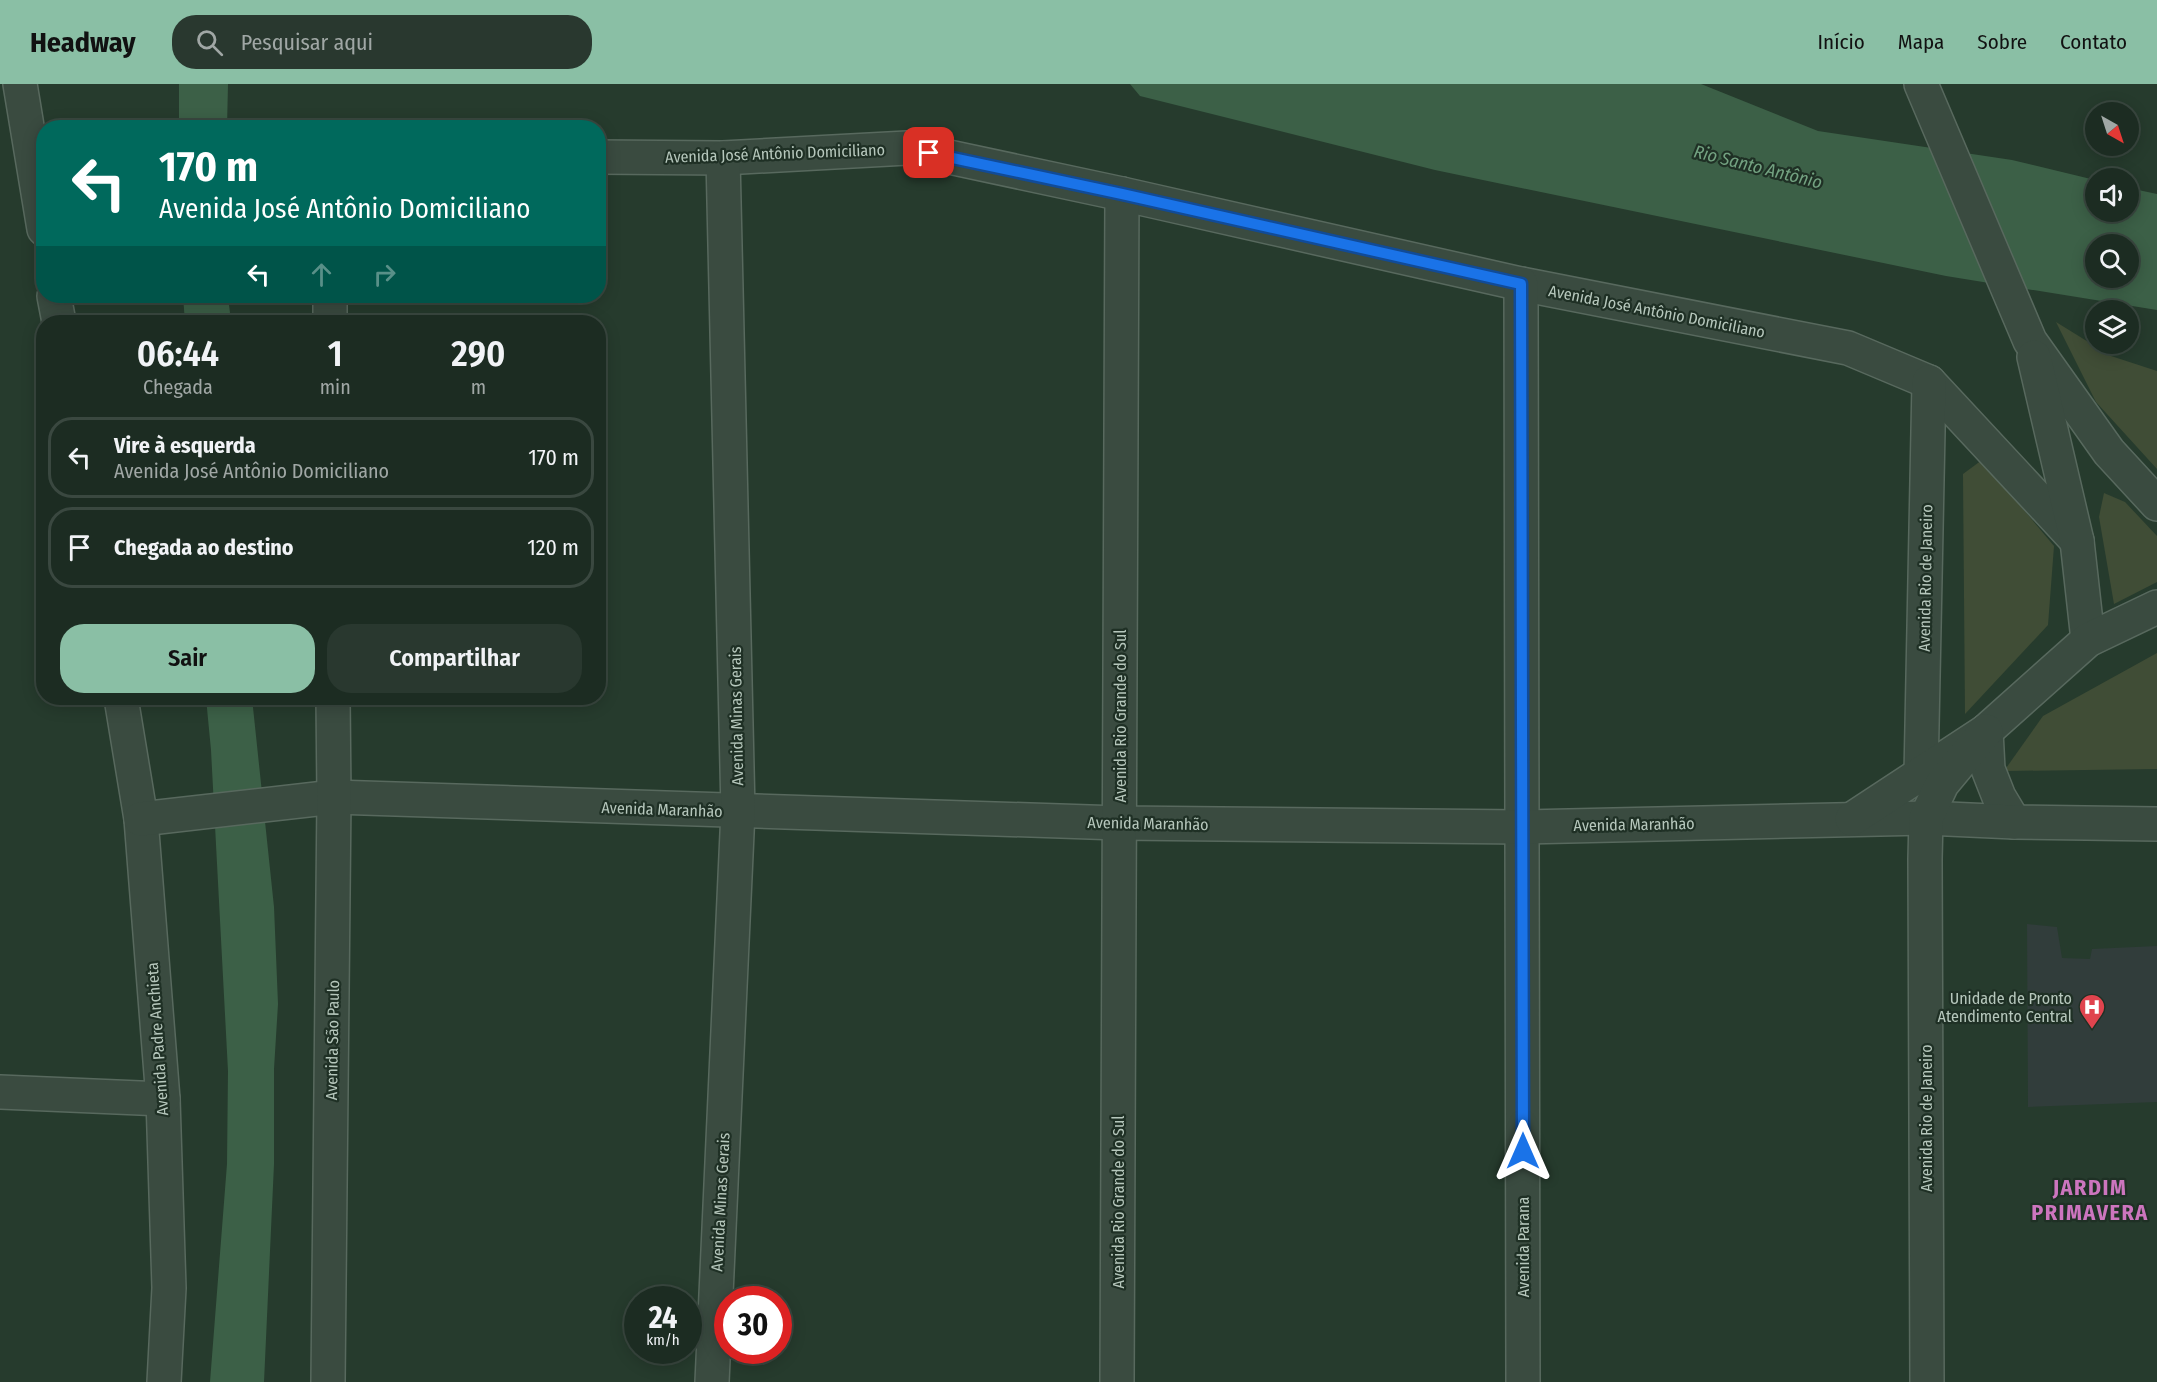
<!DOCTYPE html>
<html lang="pt">
<meta charset="utf-8">
<style>
:root{--surface:#1c2c22;--page:#29382f;--text:#f1f3f6;--muted:#a0a7a5;--line:#3a4840;--accent:#8abfa5}
body{margin:0;font-family:"Fira Sans Condensed",sans-serif;background:var(--page);color:var(--text);height:100vh;display:flex;flex-direction:column;font-size:22px;white-space:nowrap}
*{box-sizing:border-box;margin:0}
p{font-size:20px;color:var(--muted)}
.icon{flex:none;width:33px;height:33px;fill:none;stroke:currentColor;stroke-width:2;stroke-linecap:round;stroke-linejoin:round}
.map{position:relative;flex:1;overflow:hidden}
.details{position:absolute;left:36px;top:231px;width:570px;height:390px;display:flex;flex-direction:column;background:var(--surface);border-radius:24px;box-shadow:0 3px 15px #0003,0 0 0 2px var(--line)}
.details>*{flex:none}
.guide{position:absolute;left:36px;top:36px;width:570px;height:183px;border-radius:24px;box-shadow:0 3px 15px #0003,0 0 0 2px var(--line);background:#00695c;color:#fff;overflow:hidden}
.needle{width:39px;rotate:141deg}
.controls{position:absolute;left:2085px;top:18px;display:grid;gap:12px}
.controls a{display:grid;place-items:center;width:54px;height:54px;border-radius:50%;background:var(--surface);box-shadow:0 3px 15px #0003,0 0 0 2px var(--line);font-size:30px}
.speed{position:absolute;left:624px;top:1202px;display:flex;gap:12px;font-size:30px;font-weight:700;text-align:center}
.speed>*{display:grid;place-content:center;width:78px;height:78px;border-radius:50%;background:var(--surface);box-shadow:0 3px 15px #0003,0 0 0 2px var(--line);line-height:1}
.speed small{font-size:15px;font-weight:400}
.speed .limit{border:9px solid #d22;background:#fff;color:#111}
.pin{position:absolute;display:grid;place-items:center;width:51px;height:51px;color:#fff;margin:-26px;border-radius:12px;box-shadow:0 3px 9px #0006}
.me{position:absolute;width:66px;margin:-33px;rotate:0deg;stroke-linejoin:round;filter:drop-shadow(0 0 4px #0008)}
.turn{display:flex;align-items:center;gap:21px;height:126px;padding:0 24px;font-size:27px}
.turn .icon{width:78px;height:78px;stroke-width:2.5}
.turn b{display:block;font-size:42px;line-height:51px}
.lanes{display:flex;align-items:center;height:57px;padding:0 24px;background:#0003;justify-content:center;gap:30px;direction:ltr}
.lanes .off{opacity:.35}
.eta{display:flex;justify-content:space-evenly;align-items:center;height:102px;text-align:center}
.eta b{font-size:36px;font-weight:600;line-height:42px}
.button{display:flex;gap:12px;margin-top:auto;padding:12px 24px}
.button a{flex:1;height:69px;border-radius:24px;background:var(--accent);color:#111;font-size:24px;font-weight:600;line-height:69px;text-align:center}
.button a+a{background:var(--page);color:var(--text)}
ul{padding:0;list-style:none}
li{display:flex;align-items:center;gap:18px;height:81px;margin:0 12px 9px;padding:0 12px;border:3px solid var(--line);border-radius:24px}
li div{flex:1}
li b{display:block;font-size:22px}
li em{font-style:normal}
header{display:flex;align-items:center;gap:36px;box-sizing:border-box;height:84px;padding:0 30px;background:var(--accent);color:#111}
header strong{font-size:28px}
nav{display:flex;gap:33px;margin-inline-start:auto;font-size:21px}
.search{width:420px;height:54px;background:var(--page);display:flex;align-items:center;gap:15px;box-sizing:border-box;padding:0 21px;border-radius:24px;color:var(--muted);font-size:22px}
.map>svg:first-child{display:block}
</style>
<header>
<strong>Headway</strong>
<div class="search"><svg class="icon" aria-label="search" viewBox="0 0 24 24"><circle cx="10" cy="10" r="6"/><path d="M15 15l6 6"/></svg>Pesquisar aqui</div>
<nav><a>Início</a><a>Mapa</a><a>Sobre</a><a>Contato</a></nav>
</header>
<div class="map">
<svg width="2157" height="1298" viewBox="0 0 2157 1298">
<rect width="100%" height="100%" fill="#263b2d"/>
<path fill="#313d3b" d="M2027,840L2057,843L2062,874L2090,875L2092,865L2157,862V1018L2028,1023Z"/>
<g fill="#404d36">
<path d="M2056,238L2111,272L2157,287V385L2096,318Z"/>
<path d="M1982,376L2054,462L2048,541L1965,630L1963,390Z"/>
<path d="M2104,409L2125,418L2157,452V498L2114,520L2099,433Z"/>
<path d="M2157,569V685L2004,687L2043,632Z"/>
</g>
<g fill="#3c6047" fill-rule="evenodd">
<path d="M179,0H228L227,43H179Z"/>
<path d="M1130,0H1701L1818,47L2012,76L2095,96L2096,128H2128L2129,104L2157,110V226L1946,192L1435,86L1140,12ZM2096,160H2128V194H2096Z"/>
<path d="M183,212H228L231,238H185Z"/>
<path d="M206,614H252L274,823L278,920L274,985V1080L264,1298H210L227,1080L228,987L211,666Z"/>
</g>
<g fill="none" stroke-linecap="round" stroke-linejoin="round">
<g stroke="#58695e" stroke-width="36">
<g id="minor">
<path d="M20,0L44,145"/>
<path d="M1921,0L2030,257L2109,368L2157,420"/>
<path d="M598,73L723,74L907,64L1122,110L1521,200L1848,264L1929,298L2077,457"/>
<path d="M1521,200L1523,1298"/>
<path d="M54,212L59,238"/>
<path d="M330,212V238"/>
<path d="M2034,273L2077,457L2088,556"/>
<path d="M121,614L141,735L163,1015L169,1204L164,1298"/>
<path d="M1986,647L1988,685L1999,713L2014,738"/>
<path d="M1921,691L1929,298"/>
<path d="M141,735L334,713L1119,739L1522,743L1926,734L2014,738L2157,740"/>
<path d="M1852,735L1986,647L2088,556L2157,523"/>
<path d="M0,1008L163,1015"/>
<path d="M328,1298L334,713L333,614"/>
<path d="M712,1298L738,727L723,74"/>
<path d="M1117,1298L1122,110"/>
<path d="M1927,1298L1925,775L1926,734L1942,700L1986,647"/>
</g>
</g>
<use href="#minor" stroke="#3a4b40" stroke-width="33"/>
</g>
<g fill="none" stroke-linecap="round" stroke-linejoin="round">
<g stroke="#114b97" stroke-width="15">
<path id="route" d="M929,69L1122,110L1521,200L1523,1067"/>
</g>
<use href="#route" stroke="#1a73e8" stroke-width="10"/>
</g>
<defs>
<g id="hospital-pin" transform="scale(1.35)"><path d="M0 17L-7.5 6A9.5 9.5 0 1 1 7.5 6Z" fill="#e0444e" stroke="#1f3025"/><path d="M-5-5h3v3.5h4V-5h3V5h-3V1.5h-4V5h-3Z" fill="#fff"/></g>
</defs>
<g fill-rule="evenodd">
<use href="#hospital-pin" x="2092" y="923"/>
</g>
<g text-anchor="middle" stroke-width="4.5" stroke-linejoin="round" paint-order="stroke">
<g font-size="16" fill="#b6c7bc" stroke="#1f3025">
<text transform="translate(775 69) rotate(-2)" y="6">Avenida José Antônio Domiciliano</text>
<text transform="translate(1657 227) rotate(11)" y="6">Avenida José Antônio Domiciliano</text>
<text transform="translate(1925 494) rotate(-89)" y="6">Avenida Rio de Janeiro</text>
<text transform="translate(736 632) rotate(-91)" y="6">Avenida Minas Gerais</text>
<text transform="translate(1120 632) rotate(-90)" y="6">Avenida Rio Grande do Sul</text>
<text transform="translate(662 725) rotate(2)" y="6">Avenida Maranhão</text>
<text transform="translate(1148 739) rotate(1)" y="6">Avenida Maranhão</text>
<text transform="translate(1634 740) rotate(-1)" y="6">Avenida Maranhão</text>
<text transform="translate(157 955) rotate(-94)" y="6">Avenida Padre Anchieta</text>
<text transform="translate(332 956) rotate(-89)" y="6">Avenida São Paulo</text>
<text transform="translate(1926 1034) rotate(-90)" y="6">Avenida Rio de Janeiro</text>
<text transform="translate(720 1118) rotate(-87)" y="6">Avenida Minas Gerais</text>
<text transform="translate(1118 1118) rotate(-90)" y="6">Avenida Rio Grande do Sul</text>
<text transform="translate(1523 1163) rotate(-90)" y="6">Avenida Parana</text>
</g>
<g font-size="16" fill="#b6c7bc" stroke="#1f3025" text-anchor="end">
<text x="2072" y="920">Unidade de Pronto<tspan x="2072" dy="18">Atendimento Central</tspan></text>
</g>
<g font-size="18" font-style="italic" fill="#73a281" stroke="#1f3025">
<text transform="translate(1758 83) rotate(14)" y="6">Rio Santo Antônio</text>
</g>
<g font-size="22" font-weight="bold" letter-spacing="1.5" fill="#cc75be" stroke="#1f3025">
<text x="2090" y="1111">JARDIM<tspan x="2090" dy="25">PRIMAVERA</tspan></text>
</g>
</g>
</svg>
<div class="controls">
<a><svg class="needle" viewBox="-14 -14 28 28"><path d="M0-13l5 13h-10z" fill="#e53935"/><path d="M0 13l5-13h-10z" fill="#a0a7a5"/></svg></a>
<a><svg class="icon" aria-label="sound" viewBox="0 0 24 24"><path d="M4 9h4l5-4v14l-5-4H4zM17 9q2 3 0 6"/></svg></a>
<a><svg class="icon" aria-label="search" viewBox="0 0 24 24"><circle cx="10" cy="10" r="6"/><path d="M15 15l6 6"/></svg></a>
<a><svg class="icon" aria-label="layers" viewBox="0 0 24 24"><path d="M12 4l9 5-9 5-9-5zM3 14l9 5 9-5"/></svg></a>
</div>
<div class="speed"><div>24<small>km/h</small></div><div class="limit">30</div></div>
<div class="pin" style="left:929px;top:69px;background:#d93025"><svg class="icon" aria-label="arrive" viewBox="0 0 24 24"><path d="M6 21V4h12l-3 4 3 4H6"/></svg></div>
<svg class="me" style="left:1523px;top:1067px" viewBox="-20 -20 40 40"><path d="M0-17L14 15 0 8-14 15z" fill="#1a73e8" stroke="#fff" stroke-width="4"/></svg>
<div class="guide">
<div class="turn"><svg class="icon" aria-label="left" viewBox="0 0 24 24"><path d="M17 20v-9H6M10 6l-5 5 5 5"/></svg><div><b>170 m</b>Avenida José Antônio Domiciliano</div></div>
<div class="lanes"><svg class="icon" aria-label="left" viewBox="0 0 24 24"><path d="M17 20v-9H6M10 6l-5 5 5 5"/></svg><svg class="icon off" aria-label="ahead" viewBox="0 0 24 24"><path d="M12 20V5M6 11l6-6 6 6"/></svg><svg class="icon off" aria-label="right" viewBox="0 0 24 24"><path d="M7 20v-9h11M14 6l5 5-5 5"/></svg></div>
</div>
<section class="details">
<div class="eta">
<div><b>06:44</b><p>Chegada</p></div>
<div><b>1</b><p>min</p></div>
<div><b>290</b><p>m</p></div>
</div>
<ul>
<li><svg class="icon" aria-label="left" viewBox="0 0 24 24"><path d="M17 20v-9H6M10 6l-5 5 5 5"/></svg><div><b>Vire à esquerda</b><p>Avenida José Antônio Domiciliano</p></div><em>170 m</em></li>
<li><svg class="icon" aria-label="arrive" viewBox="0 0 24 24"><path d="M6 21V4h12l-3 4 3 4H6"/></svg><div><b>Chegada ao destino</b></div><em>120 m</em></li>
</ul>
<div class="button"><a>Sair</a><a>Compartilhar</a></div>
</section>
</div>
